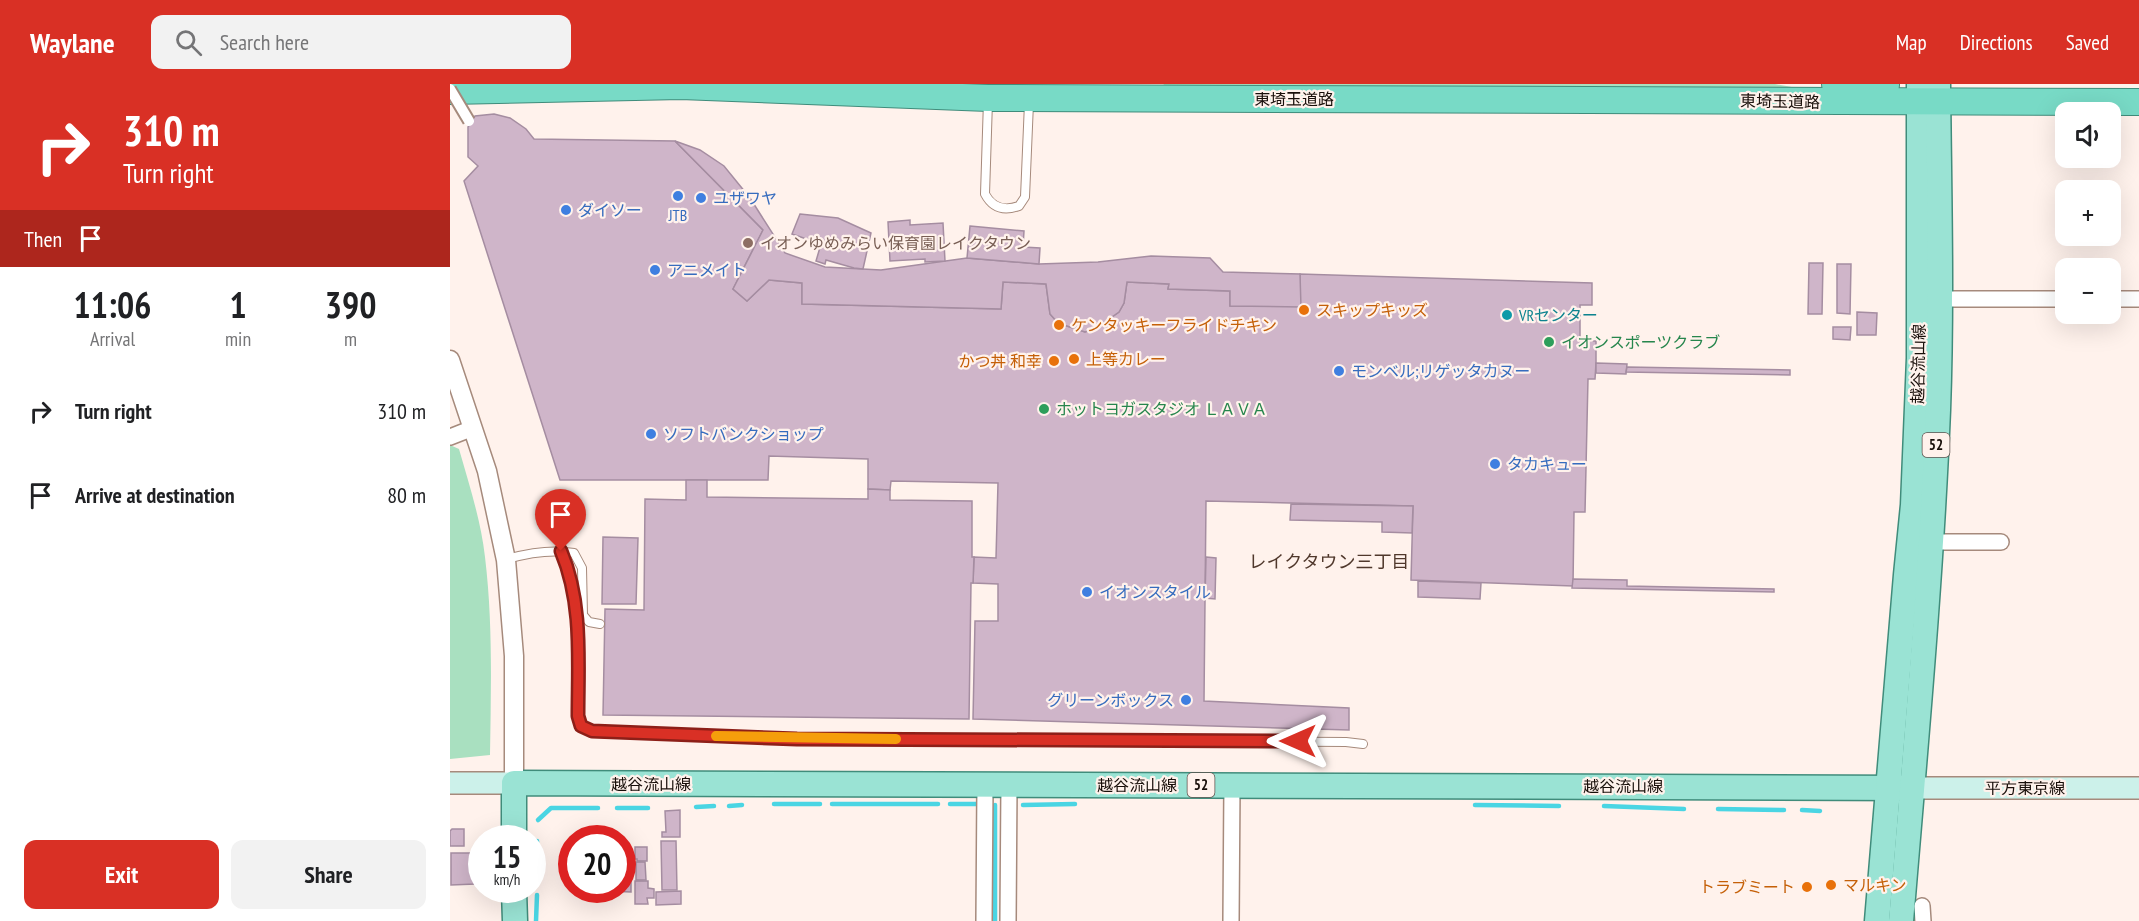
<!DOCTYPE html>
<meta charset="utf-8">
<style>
:root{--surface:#fff;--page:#f2f2f2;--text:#202124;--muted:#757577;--accent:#d93025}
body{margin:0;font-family:"PT Sans Narrow","Noto Sans JP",sans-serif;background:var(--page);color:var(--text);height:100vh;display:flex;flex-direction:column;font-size:22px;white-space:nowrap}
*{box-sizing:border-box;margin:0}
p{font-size:20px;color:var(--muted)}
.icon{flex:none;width:33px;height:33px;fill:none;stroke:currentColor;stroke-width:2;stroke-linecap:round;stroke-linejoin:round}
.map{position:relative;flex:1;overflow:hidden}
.sheet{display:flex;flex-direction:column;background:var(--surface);width:450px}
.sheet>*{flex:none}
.banner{background:#d93025;color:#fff;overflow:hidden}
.controls{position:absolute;left:1605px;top:18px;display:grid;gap:12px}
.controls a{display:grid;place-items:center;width:66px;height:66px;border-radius:12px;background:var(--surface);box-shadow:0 6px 24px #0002;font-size:30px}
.speed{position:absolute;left:18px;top:741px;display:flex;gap:12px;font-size:30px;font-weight:700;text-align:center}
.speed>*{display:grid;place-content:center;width:78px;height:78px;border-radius:50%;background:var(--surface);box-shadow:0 6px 24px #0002;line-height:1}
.speed small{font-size:15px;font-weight:400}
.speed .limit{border:9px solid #d22;background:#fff;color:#111}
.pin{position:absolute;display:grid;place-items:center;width:51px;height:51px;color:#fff;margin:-62px -26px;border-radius:50% 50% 50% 0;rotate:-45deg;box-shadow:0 0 6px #0007}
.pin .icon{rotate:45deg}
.me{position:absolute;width:66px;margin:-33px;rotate:270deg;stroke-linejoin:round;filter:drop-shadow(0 0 4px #0008)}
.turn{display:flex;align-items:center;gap:21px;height:126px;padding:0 24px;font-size:27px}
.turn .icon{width:78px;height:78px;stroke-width:2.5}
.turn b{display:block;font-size:42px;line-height:51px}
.then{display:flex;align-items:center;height:57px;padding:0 24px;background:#0003;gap:12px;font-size:22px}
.eta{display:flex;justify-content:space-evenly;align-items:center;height:102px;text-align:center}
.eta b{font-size:36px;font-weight:700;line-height:42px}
.button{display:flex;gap:12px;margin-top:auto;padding:12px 24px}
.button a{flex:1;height:69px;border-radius:12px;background:var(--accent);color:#fff;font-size:24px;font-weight:700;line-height:69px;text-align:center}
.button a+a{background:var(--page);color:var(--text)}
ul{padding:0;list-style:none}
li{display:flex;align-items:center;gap:18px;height:84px;padding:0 24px}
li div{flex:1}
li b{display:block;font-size:22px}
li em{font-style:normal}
header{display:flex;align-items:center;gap:36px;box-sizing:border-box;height:84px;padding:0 30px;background:var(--accent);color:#fff}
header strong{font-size:28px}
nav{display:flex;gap:33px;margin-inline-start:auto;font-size:21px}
.search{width:420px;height:54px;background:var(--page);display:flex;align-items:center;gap:15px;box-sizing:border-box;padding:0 21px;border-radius:12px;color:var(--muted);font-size:22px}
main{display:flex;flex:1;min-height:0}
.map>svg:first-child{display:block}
</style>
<header>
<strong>Waylane</strong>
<div class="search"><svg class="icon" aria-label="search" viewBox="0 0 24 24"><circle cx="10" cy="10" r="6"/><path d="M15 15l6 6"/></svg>Search here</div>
<nav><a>Map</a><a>Directions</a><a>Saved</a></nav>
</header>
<main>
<section class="sheet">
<div class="banner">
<div class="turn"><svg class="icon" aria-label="right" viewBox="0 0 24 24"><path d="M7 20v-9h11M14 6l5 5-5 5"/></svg><div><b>310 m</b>Turn right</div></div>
<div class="then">Then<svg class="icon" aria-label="arrive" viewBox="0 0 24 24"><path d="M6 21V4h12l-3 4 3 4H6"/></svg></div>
</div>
<div class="eta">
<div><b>11:06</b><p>Arrival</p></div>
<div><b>1</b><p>min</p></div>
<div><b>390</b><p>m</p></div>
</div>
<ul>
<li><svg class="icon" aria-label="right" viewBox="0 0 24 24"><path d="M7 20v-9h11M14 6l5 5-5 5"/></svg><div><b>Turn right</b></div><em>310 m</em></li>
<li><svg class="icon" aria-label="arrive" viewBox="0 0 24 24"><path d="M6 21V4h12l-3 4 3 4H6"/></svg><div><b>Arrive at destination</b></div><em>80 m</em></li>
</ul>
<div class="button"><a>Exit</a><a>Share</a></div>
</section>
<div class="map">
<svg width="1689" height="837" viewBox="0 0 1689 837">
<rect width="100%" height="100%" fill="#fff2ec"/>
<g fill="#a9e0c0">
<path d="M714,0H1325L1364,7H709Z"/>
<path d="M0,361L9,365C19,400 31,437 35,473C43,539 41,605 40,671L0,675Z"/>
</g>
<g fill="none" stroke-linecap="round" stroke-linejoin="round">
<g stroke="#4ad5e3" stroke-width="4.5">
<path d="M324,720H370"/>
<path d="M382,720H488"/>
<path d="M500,720H526"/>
<path d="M545,721V837"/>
<path d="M573,721L625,720"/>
<path d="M1025,721L1109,722"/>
<path d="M279,722L292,721"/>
<path d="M1154,722L1234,725"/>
<path d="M246,723L264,722"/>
<path d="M167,724H198"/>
<path d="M1268,725L1334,726"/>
<path d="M1352,726L1370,727"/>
<path d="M88,736L101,724H148"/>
<path d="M87,757V759"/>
<path d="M87,797V773"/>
<path d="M86,837L87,811"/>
</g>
</g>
<g fill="#cfb5c9" stroke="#a58da1" stroke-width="1.5">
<path d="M44,30L60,34L76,45L84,55L225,57L313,146L283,205L297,217L319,196L352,199V220L551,225L553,198L596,200L600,230L608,239L635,248L646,244L669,228L674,219L677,198L719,200L718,205L780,207V222H849L850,190L1142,199V221H1130V257H1146V279L1145,295H1138L1135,428H1124L1123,502L961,496L963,422L756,417L754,617L899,624V646L523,635L525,537H548V500L523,499L524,473L546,474L548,399L441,397L440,406L418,405V375L319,372L318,396H110L14,97L28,82L18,73V43L25,32Z"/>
<path d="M225,57L250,66L274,82L300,114L335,169L375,183L431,186L517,174L589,180L648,178L701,172L760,174L773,188L850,190L851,223L780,222V207L718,205L719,200L677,198L674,219L669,228L646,244L635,248L608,239L600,230L596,200L553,198L551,225L352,220V199L319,196L297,217L283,205L313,146Z"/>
<path d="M350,130L388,134L421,149L413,185L404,184L376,176L375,180L366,177L371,160L342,150Z"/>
<path d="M460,136V141L493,139L495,177L475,178V175L440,177L438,138Z"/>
<path d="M520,142L574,147L573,163L590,164L589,180L517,174Z"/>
<path d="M1359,179H1373L1372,230H1358Z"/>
<path d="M1387,180H1401L1400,230L1387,229Z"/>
<path d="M1407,228L1427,229L1426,251H1407Z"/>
<path d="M1383,243H1401L1400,256L1383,255Z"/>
<path d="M1146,279L1177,280L1176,290L1146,289Z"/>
<path d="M1177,283L1340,286V291L1176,288Z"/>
<path d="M236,396H257V413L418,415V405L440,406V416L522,417V473H524L523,499H521L519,635L153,631L155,525L194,526L195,415L236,416Z"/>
<path d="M841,420L963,422L962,449L932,448V438L840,436Z"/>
<path d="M153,453L188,454L186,520H152Z"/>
<path d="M756,473L766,474L765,515L755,514Z"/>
<path d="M1123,495L1177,496V502L1324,505V508L1122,504Z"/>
<path d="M968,497L1031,499L1030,515L968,513Z"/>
<path d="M230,726V753H212V748H216L215,727Z"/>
<path d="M2,745H14V762H0V747Z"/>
<path d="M211,757H226L227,806H212Z"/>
<path d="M185,763H197V777H187V775H185Z"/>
<path d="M172,766H181V808L157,807V806H172Z"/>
<path d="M1,769H25V800L1,801Z"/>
<path d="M186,778H195L196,796H186Z"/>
<path d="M185,797H198V804L204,805V814H197L198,820H185Z"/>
<path d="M231,807V820L206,821V808Z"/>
</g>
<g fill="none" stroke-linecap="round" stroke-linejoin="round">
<g stroke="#a68a7c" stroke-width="10">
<g id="service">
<path d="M538,17L535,110C543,125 555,127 569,122L575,113L579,19"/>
<path d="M111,467C133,519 128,576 128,632L131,642L142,647L347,655L896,658L913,660"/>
<path d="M57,475C78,469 102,465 124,469L132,484L133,531L139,538L150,540"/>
</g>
</g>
<g stroke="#a68a7c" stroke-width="18">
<g id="minor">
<path d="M1490,215H1616"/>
<path d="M1660,215H1689"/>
<path d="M0,353L23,344"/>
<path d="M1480,458H1551"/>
<path d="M1472,822L1473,837"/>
<path d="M534,837L535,701"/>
<path d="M558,837L559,701"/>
<path d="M781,837L782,701"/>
</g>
</g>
<g stroke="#a68a7c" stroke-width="21">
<path id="tertiary" d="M0,276L37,387L56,476L64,572V699"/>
</g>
<g stroke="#a68a7c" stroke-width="24">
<g id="secondary">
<path d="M0,699H64"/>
<path d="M1462,704H1689"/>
</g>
</g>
<g stroke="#408c7b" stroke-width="27">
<g id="primary">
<path d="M64,754V699L1462,704"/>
<path d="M64,806L65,837"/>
<path d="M1427,837L1456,491L1463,421L1469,274V0"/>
<path d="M1451,837C1465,667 1481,497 1488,326C1492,218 1489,109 1488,0"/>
</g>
</g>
<g stroke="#408c7b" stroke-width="28">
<g id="trunk">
<path d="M1385,0L1436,1"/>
<path d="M0,7L231,2L538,14L1689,18"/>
</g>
</g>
<use href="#service" stroke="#fff" stroke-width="8"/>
<use href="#minor" stroke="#fff" stroke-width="15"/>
<use href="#tertiary" stroke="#fff" stroke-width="18"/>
<use href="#secondary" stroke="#ccf1ea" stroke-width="21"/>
<use href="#primary" stroke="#9ae3d4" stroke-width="24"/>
<use href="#trunk" stroke="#78dac6" stroke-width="26"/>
<g stroke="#a68a7c" stroke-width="14" stroke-linecap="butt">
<path id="pedestrian-bridge" d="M0,5L19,37"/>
</g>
<use href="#pedestrian-bridge" stroke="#fff" stroke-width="10"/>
</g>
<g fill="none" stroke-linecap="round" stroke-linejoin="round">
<g stroke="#8d1f18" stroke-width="15">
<path id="route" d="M111,467C133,519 128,576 128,632L131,642L142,647L347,655L848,657"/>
</g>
<use href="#route" stroke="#d93025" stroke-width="10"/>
<path stroke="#f59e0b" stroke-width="10" d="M266,652L446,655"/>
</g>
<g fill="#3f7fe0" stroke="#fff2ec" stroke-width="2">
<circle cx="228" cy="112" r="6"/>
<circle cx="251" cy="114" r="6"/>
<circle cx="116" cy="126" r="6"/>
<circle cx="205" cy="186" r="6"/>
<circle cx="889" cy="287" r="6"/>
<circle cx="201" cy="350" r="6"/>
<circle cx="1045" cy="380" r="6"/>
<circle cx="637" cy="508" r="6"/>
<circle cx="736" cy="616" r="6"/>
</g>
<circle fill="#8d6e63" stroke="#fff2ec" stroke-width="2" cx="298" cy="159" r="6"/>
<g fill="#e8710a" stroke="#fff2ec" stroke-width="2">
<circle cx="854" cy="226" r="6"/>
<circle cx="609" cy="241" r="6"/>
<circle cx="624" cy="275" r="6"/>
<circle cx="604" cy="277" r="6"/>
<circle cx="1381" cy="801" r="6"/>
<circle cx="1357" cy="803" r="6"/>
</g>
<circle fill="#0f9aa8" stroke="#fff2ec" stroke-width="2" cx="1057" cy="231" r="6"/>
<g fill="#2e9e5b" stroke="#fff2ec" stroke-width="2">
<circle cx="1099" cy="258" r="6"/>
<circle cx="594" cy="325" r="6"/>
</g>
<g text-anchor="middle" stroke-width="4.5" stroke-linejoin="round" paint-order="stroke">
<g fill="#fff2ec" stroke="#5d524d" stroke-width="1.5">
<rect x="1472.5" y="349" width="27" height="24" rx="4.5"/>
<rect x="737.5" y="689" width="27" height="24" rx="4.5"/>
</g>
<g font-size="15" font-weight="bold" fill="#180e09">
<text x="1486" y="366">52</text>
<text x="751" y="706">52</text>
</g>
<g font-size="16" fill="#180e09" stroke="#fff2ec">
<text x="844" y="21">東埼玉道路</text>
<text transform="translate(1330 17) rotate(1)" y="6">東埼玉道路</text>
<text transform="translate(1468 280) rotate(-89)" y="6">越谷流山線</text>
<text x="201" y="706">越谷流山線</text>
<text x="687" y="707">越谷流山線</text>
<text x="1173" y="708">越谷流山線</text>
<text x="1575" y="710">平方東京線</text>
</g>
<g font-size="16" fill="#366cbe" stroke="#fff2ec" text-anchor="start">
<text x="263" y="120">ユザワヤ</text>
<text x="128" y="132">ダイソー</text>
<text x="228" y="137" text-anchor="middle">JTB</text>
<text x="217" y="192">アニメイト</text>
<text x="901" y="293">モンベル;リゲッタカヌー</text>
<text x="213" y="356">ソフトバンクショップ</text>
<text x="1057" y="386">タカキュー</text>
<text x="649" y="514">イオンスタイル</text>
<text x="724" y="622" text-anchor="end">グリーンボックス</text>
</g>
<g font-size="16" fill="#785e54" stroke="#fff2ec" text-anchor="start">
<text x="310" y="165">イオンゆめみらい保育園レイクタウン</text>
</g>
<g font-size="16" fill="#c56008" stroke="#fff2ec" text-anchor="start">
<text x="866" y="232">スキップキッズ</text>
<text x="621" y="247">ケンタッキーフライドチキン</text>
<text x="636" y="281">上等カレー</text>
<text x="592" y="283" text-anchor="end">かつ丼 和幸</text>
<text x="1393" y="807">マルキン</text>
<text x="1345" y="809" text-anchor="end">トラブミート</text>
</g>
<g font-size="16" fill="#0d838f" stroke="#fff2ec" text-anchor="start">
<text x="1069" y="237">VRセンター</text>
</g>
<g font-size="16" fill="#27864d" stroke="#fff2ec" text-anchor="start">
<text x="1111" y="264">イオンスポーツクラブ</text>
<text x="606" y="331">ホットヨガスタジオ ＬＡＶＡ</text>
</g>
<g font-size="18" fill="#50382c" stroke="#fff2ec">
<text x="879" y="484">レイクタウン三丁目</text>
</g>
</g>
</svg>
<div class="controls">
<a><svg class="icon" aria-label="sound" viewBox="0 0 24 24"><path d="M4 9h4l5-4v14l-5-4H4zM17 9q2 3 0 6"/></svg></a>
<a>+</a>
<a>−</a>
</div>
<div class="speed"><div>15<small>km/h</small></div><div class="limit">20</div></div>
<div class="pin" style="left:111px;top:467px;background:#d93025"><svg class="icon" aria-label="arrive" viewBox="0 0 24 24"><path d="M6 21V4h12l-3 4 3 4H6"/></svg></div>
<svg class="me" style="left:848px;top:657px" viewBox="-20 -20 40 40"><path d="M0-17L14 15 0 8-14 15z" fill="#d93025" stroke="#fff" stroke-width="4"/></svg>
</div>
</main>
